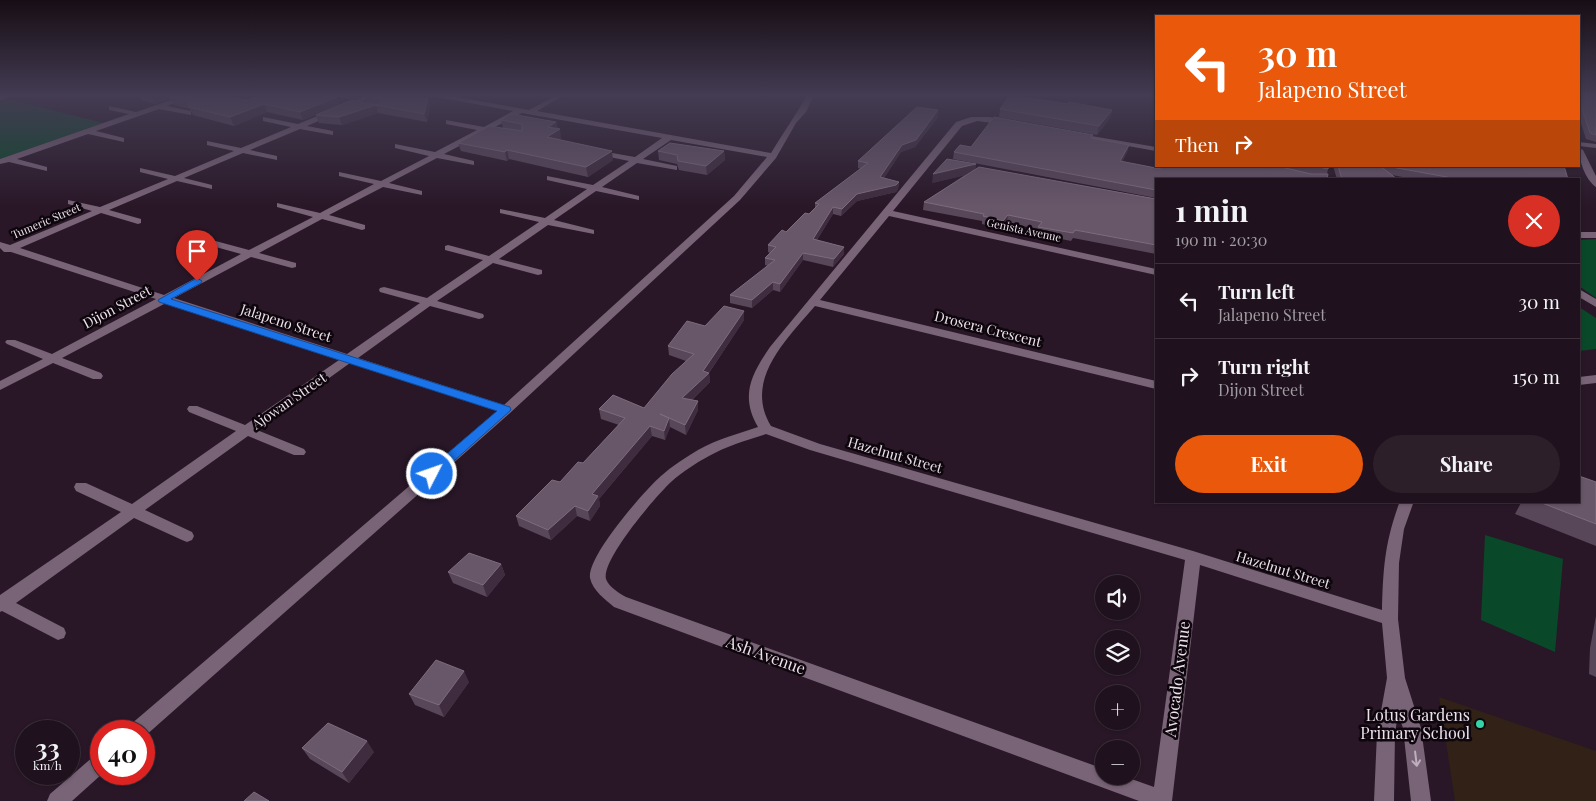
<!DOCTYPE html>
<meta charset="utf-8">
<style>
:root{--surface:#1f111d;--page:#2c1f2a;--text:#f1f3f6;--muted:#a19da4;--line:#3c313b;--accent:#ea580c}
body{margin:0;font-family:"Playfair Display",serif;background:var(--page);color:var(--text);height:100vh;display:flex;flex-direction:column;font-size:19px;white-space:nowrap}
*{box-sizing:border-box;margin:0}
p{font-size:16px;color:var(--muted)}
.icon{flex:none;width:28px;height:28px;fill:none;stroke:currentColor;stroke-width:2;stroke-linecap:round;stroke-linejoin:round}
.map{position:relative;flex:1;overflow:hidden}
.drawer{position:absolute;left:1155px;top:178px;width:425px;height:325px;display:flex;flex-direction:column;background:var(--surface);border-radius:0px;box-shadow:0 1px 4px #0004,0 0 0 1px var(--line)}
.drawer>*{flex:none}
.hud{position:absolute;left:1155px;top:15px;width:425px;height:152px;border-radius:0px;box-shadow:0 1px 4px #0004,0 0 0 1px var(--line);background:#ea580c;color:#fff;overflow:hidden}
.controls{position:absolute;left:1095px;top:575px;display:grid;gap:10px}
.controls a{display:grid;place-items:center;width:45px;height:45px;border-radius:50%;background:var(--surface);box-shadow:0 1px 4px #0004,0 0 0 1px var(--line);font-size:25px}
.speed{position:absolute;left:15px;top:720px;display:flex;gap:10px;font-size:25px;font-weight:700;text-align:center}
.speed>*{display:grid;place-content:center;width:65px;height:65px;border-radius:50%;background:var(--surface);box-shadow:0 1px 4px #0004,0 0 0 1px var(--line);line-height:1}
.speed small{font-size:12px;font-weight:400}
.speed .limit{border:8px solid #d22;background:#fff;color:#111}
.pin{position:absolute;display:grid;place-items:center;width:42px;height:42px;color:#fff;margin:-51px -21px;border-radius:50% 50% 50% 0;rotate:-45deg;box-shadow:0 0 5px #0007}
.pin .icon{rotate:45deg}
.me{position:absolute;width:55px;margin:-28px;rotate:49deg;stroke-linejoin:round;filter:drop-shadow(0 0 4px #0008)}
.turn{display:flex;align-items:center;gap:18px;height:105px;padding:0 20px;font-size:22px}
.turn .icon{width:65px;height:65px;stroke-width:2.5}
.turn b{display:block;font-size:35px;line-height:42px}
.then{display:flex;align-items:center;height:48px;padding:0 20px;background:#0003;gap:10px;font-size:19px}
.round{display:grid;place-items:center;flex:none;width:52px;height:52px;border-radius:26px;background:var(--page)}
.headline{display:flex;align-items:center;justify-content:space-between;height:85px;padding:0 20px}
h1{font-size:30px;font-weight:700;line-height:38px}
.cta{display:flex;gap:10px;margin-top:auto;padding:10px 20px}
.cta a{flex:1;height:58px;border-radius:30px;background:var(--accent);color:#fff;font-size:20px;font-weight:700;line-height:58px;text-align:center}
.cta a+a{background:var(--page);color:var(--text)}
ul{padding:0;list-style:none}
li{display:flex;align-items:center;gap:15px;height:75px;padding:0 20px;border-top:1px solid var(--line)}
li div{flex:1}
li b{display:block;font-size:19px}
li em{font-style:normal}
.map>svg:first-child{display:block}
</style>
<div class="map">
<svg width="1596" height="801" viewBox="0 0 1596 801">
<rect width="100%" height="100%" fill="#291727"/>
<path fill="#312117" d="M1439,697L1596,751V801H1455Z"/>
<g fill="#0a482a">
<path d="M4,98L103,123L0,159V99Z"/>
<path d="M1596,239V298L1579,286V240Z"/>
<path d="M1579,307L1596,318V349L1579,351Z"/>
<path d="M1485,535L1563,559L1555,652L1481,620Z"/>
</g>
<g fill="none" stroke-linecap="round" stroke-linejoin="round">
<g fill="#796377" fill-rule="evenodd">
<path d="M4,95H14L0,100V96Z"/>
<path d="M186,95H195L167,106L191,111V115L159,109L96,131L124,138V142L88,134L17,159L47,167V171L9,162L0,164V159L129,114L109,110V106L136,112Z"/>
<path d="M368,95H377L307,126L333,131V135L300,129L250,150L277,156V160L243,153L184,178L212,185V189L177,181L109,210L141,219V223L138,224L101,213L20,248L164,295L241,254L205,244V240L208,239L249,250L313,217L277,207V203L320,213L374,184L339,176V172L381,181L429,156L395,148V144L435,152L477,130L446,124V120L484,127L513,111L437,97L434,95H446L529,110L557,95H564L537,111L771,153C783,133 796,115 807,95H814L806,112L796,123L776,158L740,200L510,413L144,737V731H128L130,725L497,411L350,363L257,430L304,449L306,452L304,455H294L248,436L145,510L192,532L194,536L192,540L187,542L182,540L134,518L16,603L64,628L66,633L64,638L58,640L2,611L0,612V595L121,512L76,491L74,487L76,483H86L132,504L236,431L189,412L187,409L189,406H197L245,425L339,360L166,303L62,358L101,373L103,376L101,379H93L53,363L0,390V381L43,359L7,344L5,342L7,340H15L52,354L156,299L11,252H4L0,248V242L10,245L92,211L68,204V200L100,207L168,179L140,172V168L175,176L234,151L207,145V141L241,148L291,127L263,121V117L298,124ZM522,113L662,138L635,157L595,150V154L629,161L593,185L547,176V180L587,189L545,218L500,209V213L539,222L489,256L448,245L445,246V250L483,260L427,298L384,287L380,288L379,290L380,292L420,303L347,354L174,298L251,257L292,268L296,267V263L259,253L322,219L362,230L365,229V225L329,215L383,187L422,195V191L389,183L437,158L474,165V161L444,154L486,132H491V129ZM671,140L767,157L734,196L504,405L358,358L430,306L479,319L483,318L484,316L483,314L437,301L493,263L538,275L542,274V270L499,259L548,225L594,234V230L554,220L596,191L639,200V196L602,187L637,163L677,170V166L643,159Z"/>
<path d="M971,117H990L1013,123L1009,125L977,121L962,126L893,211L1156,269V275L889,216L820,300L1156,381V389L815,306C787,339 743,380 771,426L820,444L1193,551L1382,610C1383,568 1385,541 1400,501H1414L1404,529L1399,563L1398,619L1405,678L1421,728L1431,801H1411L1403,728L1398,714L1395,733L1394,801H1374L1377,733L1387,678L1382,623L1200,565L1172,801H1139L614,607C605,599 593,591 590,578C587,556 644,491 661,476C672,466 685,458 698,450C717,439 738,434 758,427C740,396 751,375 770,347L956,122ZM766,434L810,450L1185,560L1154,787L1123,776H1104V769L626,597C619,593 609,587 606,579C601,560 656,496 671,482C682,472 696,463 709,456C726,446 747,440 766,434Z"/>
<path d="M1074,133L1156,147V151L1077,137H1074Z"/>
<path d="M1579,142L1596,144V148L1579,146Z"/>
<path d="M1579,148L1583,150L1596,176V187C1586,181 1578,159 1579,148Z"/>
<rect x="1579" y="232" width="17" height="6"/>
<path d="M1579,289L1596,299V307L1579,297Z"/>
<path d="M1596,375V383L1579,385V377Z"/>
<path d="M101,753L102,774L72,801H47L50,794L94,756Z"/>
</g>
</g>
<g fill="#584659">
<path d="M139,95H217L247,100L262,95H408L430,107L427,122L378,113L342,125L319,123L316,115L366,102L364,95L352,99L337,97L339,105L303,120L267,112L234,126L193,115L190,109L174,105L170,98L155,104L142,100Z"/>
<path d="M1579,95L1596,96V142L1586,139L1579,117Z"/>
<path d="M1068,104L1112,110L1110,118L1097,135L999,117L1000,109Z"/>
<path d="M938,110V117L915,147L901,152L884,178L899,182L898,189L896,192L857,201L841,216L833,214L817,240L844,254L833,267L803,260L780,292L773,290L752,308L730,303V295L768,266L765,265V258L770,253L768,252V245L786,232L809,214L815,208V203L861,169L858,168V161Z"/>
<path d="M501,120L556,122L558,129L561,138L559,140L613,160L588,177L509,159L507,161L461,151L458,143L503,128Z"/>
<path d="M1093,135L1092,139L1129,145L1127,152L1122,162L1161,169L1278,166H1329L1328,169L1327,174L1156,179V198L953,159L954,152L971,147Z"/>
<path d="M658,151H724L725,160L707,175L679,170L677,164L659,160Z"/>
<path d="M976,164L975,169L1156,199V254L1073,238L1071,241L1037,234L1038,229L1007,223L1002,229L982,224V221L923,210L924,202L965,175L932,183Z"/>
<path d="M1333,166H1564L1568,179H1413L1392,175L1397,179H1337Z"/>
<path d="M744,320L709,373L710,382L692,400L698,401V410L686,435L670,427L665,440L652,436L599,499L600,506L590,521L577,516L551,540L519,526L516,516L560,482L583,463L619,425L601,419L599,409L644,408L686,361L669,355L668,346L705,326Z"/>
<path d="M1596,482V546L1515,514L1522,501H1579Z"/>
<path d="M501,564L505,575L487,597L453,583L448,572Z"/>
<path d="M1596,616V677L1589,674L1590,648Z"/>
<path d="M469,682L444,717L415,705L409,694Z"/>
<path d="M302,748L374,752L349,783L310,759Z"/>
</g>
<g fill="#3f2c3e">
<path d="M155,95H180L170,97V98L155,104L151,96Z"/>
<path d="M350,95H364L352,99Z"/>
<path d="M337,97L339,105L303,120L300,112Z"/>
<path d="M428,98L430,107L427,122L424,114Z"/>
<path d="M264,104L267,112L234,126L230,117Z"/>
<path d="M376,105L378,113L342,125L339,117Z"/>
<path d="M938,110V117L915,147L901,152L880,184V177L902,145Z"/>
<path d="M1112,110L1110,118L1097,135L1099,126Z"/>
<path d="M556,122L558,131L560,129L561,138L548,146L547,137L548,127Z"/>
<path d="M1129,145L1127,152L1118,168L1120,161Z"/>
<path d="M507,150L509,159L507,161L505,152Z"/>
<path d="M612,151L613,160L588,177L586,167Z"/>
<path d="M724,151L725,160L707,175L706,166Z"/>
<path d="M976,164L975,173L932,183L933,174Z"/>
<path d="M899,182L898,189L896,192L857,201L841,216L842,209L857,194Z"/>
<path d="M833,207V214L813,246V239Z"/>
<path d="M1008,215L1007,223L1002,229L1003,221Z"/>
<path d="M844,247V254L833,267L834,259Z"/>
<path d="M803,253V260L780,292V284Z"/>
<path d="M773,282V290L752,308V300Z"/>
<path d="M744,311V320L708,374L709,373L710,382L683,408L682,398L703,371Z"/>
<path d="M698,401V410L686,435L685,425Z"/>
<path d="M669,418L670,428L665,440L664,431Z"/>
<path d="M650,426L652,436L599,499L600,506L590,521L588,511L592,494Z"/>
<path d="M575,506L577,516L551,540L548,530Z"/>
<path d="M501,564L505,575L487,597L483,585Z"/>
<path d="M464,671L469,682L444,717L439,705Z"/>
<path d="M367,741L374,752L349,783L342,772Z"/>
</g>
<g fill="#685669" stroke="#7d6c7d">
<path d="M177,95H217L247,100L262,95H325L337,97L300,112L264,104L230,117L189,107L188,101L170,97Z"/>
<path d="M364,95H408L428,98L424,114L376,105L339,117L316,115L352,100L377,105L382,102V99Z"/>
<path d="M1010,95L1068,104L1069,102L1112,110L1099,126L1000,109Z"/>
<path d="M1579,95L1596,96V135L1590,133L1582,109L1579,104Z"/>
<path d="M917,107L938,110L916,140L902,145L880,177L899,182L896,185L857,194L842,209L833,207L813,239L844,247L834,259L803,253L780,284L773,282L752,300L730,295L775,260L765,258L776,247L768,245L782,230L786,232L805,213L809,214L819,204L815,203L868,163L858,161Z"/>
<path d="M511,114L556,122L548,127L560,129L547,137L612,151L586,167L507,150L505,152L458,143L489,126L522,131V124L501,120Z"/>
<path d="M994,117L1093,135L1091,138L1129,145L1120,161L1161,169L1162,166H1277L1311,174H1328L1327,179H1156V190L954,152L960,145L971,147Z"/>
<path d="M670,143L724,151L706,166L678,161L677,155L658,151Z"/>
<path d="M947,159L976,164L933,174Z"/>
<path d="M1314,166H1329L1328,169Z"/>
<path d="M1338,166H1380L1397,179H1342Z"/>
<path d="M1386,166H1564L1568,179H1458Z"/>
<path d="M979,167L1156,199V245L1075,230L1073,233L1038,227L1042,222L1008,215L1003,221L983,216L984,214L924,202Z"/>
<path d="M724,306L744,311L703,371L709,373L682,398L698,401L685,425L660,414L669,418L664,431L650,426L592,494L598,496L588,511L575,506L548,530L516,516L552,480L560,482L578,462L583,463L625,418L599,409L613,395L644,408L672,374L694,354L668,346L687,321L705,326Z"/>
<path d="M1579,476L1596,482V524L1537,501H1579Z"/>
<path d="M469,553L501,564L483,585L448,572Z"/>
<path d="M436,660L464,671L439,705L409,694Z"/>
<path d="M328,723L367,741L342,772L302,748Z"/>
<path d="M254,792L269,801H244Z"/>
</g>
<defs><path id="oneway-shaft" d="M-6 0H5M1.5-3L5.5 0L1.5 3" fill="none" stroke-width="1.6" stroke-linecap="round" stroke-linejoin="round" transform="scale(1.25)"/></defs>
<use stroke="#bfafbd" href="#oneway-shaft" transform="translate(1416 759) rotate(83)"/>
<linearGradient id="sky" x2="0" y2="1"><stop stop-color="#170d15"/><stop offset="0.46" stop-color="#433c52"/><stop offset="1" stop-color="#433c52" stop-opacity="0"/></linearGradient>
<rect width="1596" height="207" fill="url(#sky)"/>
<path fill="#1a73e8" stroke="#114b97" d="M197,278L202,281L201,283L171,299L510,407L511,410L436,477H427L426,474L427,471L497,411L159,302L158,300Z"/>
<circle fill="#34d4a7" stroke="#0d060c" stroke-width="2" cx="1480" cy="724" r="5"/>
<g text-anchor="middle" stroke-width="5" stroke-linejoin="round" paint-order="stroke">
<g font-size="11" fill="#eee1ec" stroke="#0d060c">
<text transform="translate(46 221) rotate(-23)" y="4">Tumeric Street</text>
<text transform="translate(1024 230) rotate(12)" y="4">Genista Avenue</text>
</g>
<g font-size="14" fill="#eee1ec" stroke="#0d060c">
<text transform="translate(117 307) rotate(-28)" y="5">Dijon Street</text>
<text transform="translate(286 323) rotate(18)" y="5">Jalapeno Street</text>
<text transform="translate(988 329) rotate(14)" y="5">Drosera Crescent</text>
<text transform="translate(289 401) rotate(-35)" y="5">Ajowan Street</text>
<text transform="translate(895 455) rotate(16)" y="5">Hazelnut Street</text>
<text transform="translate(1283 570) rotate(17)" y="5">Hazelnut Street</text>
</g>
<g font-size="16" fill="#eee1ec" stroke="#0d060c">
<text transform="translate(766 655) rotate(20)" y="6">Ash Avenue</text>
<text transform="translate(1177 679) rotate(-83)" y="6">Avocado Avenue</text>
</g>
<g font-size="16" fill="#eee1ec" stroke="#0d060c" text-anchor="end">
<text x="1470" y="721">Lotus Gardens<tspan x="1470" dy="18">Primary School</tspan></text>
</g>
</g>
</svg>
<div class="controls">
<a><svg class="icon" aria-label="sound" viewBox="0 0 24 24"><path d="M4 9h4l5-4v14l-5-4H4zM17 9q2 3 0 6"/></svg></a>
<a><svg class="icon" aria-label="layers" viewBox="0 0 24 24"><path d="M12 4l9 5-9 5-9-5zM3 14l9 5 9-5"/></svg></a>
<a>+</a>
<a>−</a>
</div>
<div class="speed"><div>33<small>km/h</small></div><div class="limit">40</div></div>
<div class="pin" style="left:197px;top:281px;background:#d93025"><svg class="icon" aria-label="arrive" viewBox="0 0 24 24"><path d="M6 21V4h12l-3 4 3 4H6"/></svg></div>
<svg class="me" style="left:432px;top:474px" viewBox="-20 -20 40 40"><circle r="17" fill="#1a73e8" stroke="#fff" stroke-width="3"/><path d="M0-11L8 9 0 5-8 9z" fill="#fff"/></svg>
<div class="hud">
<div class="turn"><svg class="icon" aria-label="left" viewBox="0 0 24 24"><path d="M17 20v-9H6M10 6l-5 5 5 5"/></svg><div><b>30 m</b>Jalapeno Street</div></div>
<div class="then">Then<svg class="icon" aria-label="right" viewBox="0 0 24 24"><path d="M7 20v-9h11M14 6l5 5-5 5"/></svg></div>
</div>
<section class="drawer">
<div class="headline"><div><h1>1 min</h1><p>190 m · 20:30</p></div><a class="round" style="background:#d93025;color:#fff"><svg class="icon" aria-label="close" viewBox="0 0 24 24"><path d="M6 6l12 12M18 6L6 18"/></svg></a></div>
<ul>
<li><svg class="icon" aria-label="left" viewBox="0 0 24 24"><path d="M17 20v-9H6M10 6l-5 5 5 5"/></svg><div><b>Turn left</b><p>Jalapeno Street</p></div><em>30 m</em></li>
<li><svg class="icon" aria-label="right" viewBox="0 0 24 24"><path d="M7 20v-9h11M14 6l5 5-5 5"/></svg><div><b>Turn right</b><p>Dijon Street</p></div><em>150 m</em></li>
</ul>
<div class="cta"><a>Exit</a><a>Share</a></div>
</section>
</div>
